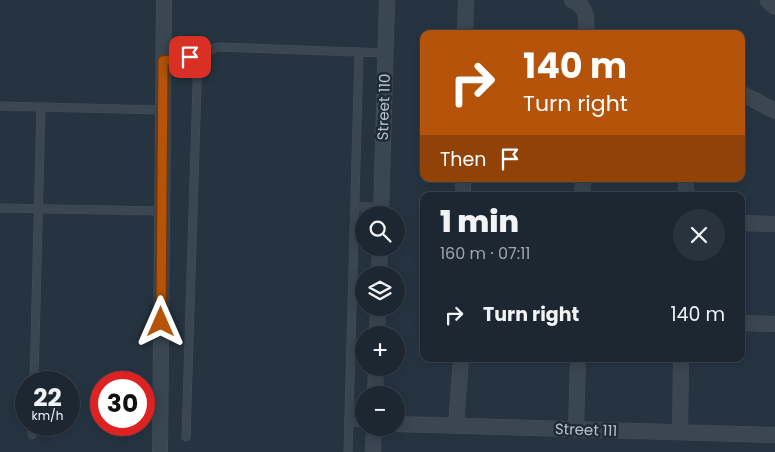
<!DOCTYPE html>
<meta charset="utf-8">
<style>
:root{--surface:#1c2732;--page:#29333e;--text:#f1f3f6;--muted:#a0a5ac;--line:#3a444d}
body{margin:0;font-family:Poppins,sans-serif;background:var(--page);color:var(--text);height:100vh;display:flex;flex-direction:column;font-size:19px;white-space:nowrap}
*{box-sizing:border-box;margin:0}
p{font-size:16px;color:var(--muted)}
.icon{flex:none;width:28px;height:28px;fill:none;stroke:currentColor;stroke-width:2;stroke-linecap:round;stroke-linejoin:round}
.map{position:relative;flex:1;overflow:hidden}
.side{position:absolute;left:420px;top:192px;width:325px;height:170px;display:flex;flex-direction:column;background:var(--surface);border-radius:10px;box-shadow:0 2px 12px #0003,0 0 0 1px var(--line)}
.side>*{flex:none}
.guide{position:absolute;left:420px;top:30px;width:325px;height:152px;border-radius:10px;box-shadow:0 2px 12px #0003,0 0 0 1px var(--line);background:#b45309;color:#fff;overflow:hidden}
.buttons{position:absolute;left:355px;top:206px;display:grid;gap:10px}
.buttons a{display:grid;place-items:center;width:50px;height:50px;border-radius:50%;background:var(--surface);box-shadow:0 2px 12px #0003,0 0 0 1px var(--line);font-size:25px}
.speed{position:absolute;left:15px;top:371px;display:flex;gap:10px;font-size:25px;font-weight:700;text-align:center}
.speed>*{display:grid;place-content:center;width:65px;height:65px;border-radius:50%;background:var(--surface);box-shadow:0 2px 12px #0003,0 0 0 1px var(--line);line-height:1}
.speed small{font-size:12px;font-weight:400}
.speed .limit{border:8px solid #d22;background:#fff;color:#111}
.pin{position:absolute;display:grid;place-items:center;width:42px;height:42px;color:#fff;margin:-21px;border-radius:10px;box-shadow:0 2px 8px #0006}
.me{position:absolute;width:55px;margin:-28px;rotate:0deg;stroke-linejoin:round;filter:drop-shadow(0 0 4px #0008)}
.turn{display:flex;align-items:center;gap:18px;height:105px;padding:0 20px;font-size:22px}
.turn .icon{width:65px;height:65px;stroke-width:2.5}
.turn b{display:block;font-size:35px;line-height:42px}
.then{display:flex;align-items:center;height:48px;padding:0 20px;background:#0003;gap:10px;font-size:19px}
.round{display:grid;place-items:center;flex:none;width:52px;height:52px;border-radius:26px;background:var(--page)}
.overview{display:flex;align-items:center;justify-content:space-between;height:85px;padding:0 20px}
h1{font-size:30px;font-weight:800;line-height:38px}
ul{padding:0;list-style:none}
li{display:flex;align-items:center;gap:15px;height:75px;padding:0 20px}
li div{flex:1}
li b{display:block;font-size:19px}
li em{font-style:normal}
.map>svg:first-child{display:block}
</style>
<div class="map">
<svg width="775" height="452" viewBox="0 0 775 452">
<rect width="100%" height="100%" fill="#263442"/>
<g fill="none" stroke-linecap="round" stroke-linejoin="round">
<g stroke="#444f5a" stroke-width="9">
<g id="service">
<path d="M163,61L181,60L218,47L385,53"/>
<path d="M0,106L162,110"/>
<path d="M355,207H381"/>
<path d="M0,208L161,211"/>
<path d="M34,382L41,107"/>
<path d="M349,422L364,423"/>
<path d="M32,435L33,425"/>
<path d="M186,437L198,53"/>
<path d="M348,452L359,52"/>
</g>
</g>
<g stroke="#444f5a" stroke-width="16">
<g id="minor">
<path d="M572,0C588,7 587,19 586,34"/>
<path d="M465,34L466,0"/>
<path d="M741,93L775,111"/>
<path d="M463,196V179"/>
<path d="M582,196L583,179"/>
<path d="M686,196V179"/>
<path d="M381,215L387,0"/>
<path d="M741,223L775,224"/>
<path d="M379,275L380,248"/>
<path d="M741,323L775,324"/>
<path d="M377,335L378,308"/>
<path d="M375,395L376,368"/>
<path d="M396,424L775,435"/>
<path d="M456,426L461,359"/>
<path d="M576,429L578,359"/>
<path d="M680,432L681,359"/>
<path d="M160,452L164,0"/>
<path d="M373,452L374,428"/>
</g>
</g>
<g stroke="#444f5a" stroke-width="19">
<path id="tertiary" d="M769,0L775,5"/>
</g>
<use href="#service" stroke="#3a4651" stroke-width="8"/>
<use href="#minor" stroke="#3a4651" stroke-width="15"/>
<use href="#tertiary" stroke="#3a4651" stroke-width="18"/>
</g>
<g fill="none" stroke-linecap="round" stroke-linejoin="round">
<g stroke="#753606" stroke-width="12">
<path id="route" d="M161,322L163,61L190,57"/>
</g>
<use href="#route" stroke="#b45309" stroke-width="9"/>
</g>
<g text-anchor="middle" stroke-width="5" stroke-linejoin="round" paint-order="stroke">
<g font-size="15" fill="#b7c1cb" stroke="#1f2b37">
<text transform="translate(384 107) rotate(-88)" y="5">Street 110</text>
<text transform="translate(586 430) rotate(2)" y="5">Street 111</text>
</g>
</g>
</svg>
<div class="buttons">
<a><svg class="icon" aria-label="search" viewBox="0 0 24 24"><circle cx="10" cy="10" r="6"/><path d="M15 15l6 6"/></svg></a>
<a><svg class="icon" aria-label="layers" viewBox="0 0 24 24"><path d="M12 4l9 5-9 5-9-5zM3 14l9 5 9-5"/></svg></a>
<a>+</a>
<a>−</a>
</div>
<div class="speed"><div>22<small>km/h</small></div><div class="limit">30</div></div>
<div class="pin" style="left:190px;top:57px;background:#d93025"><svg class="icon" aria-label="arrive" viewBox="0 0 24 24"><path d="M6 21V4h12l-3 4 3 4H6"/></svg></div>
<svg class="me" style="left:161px;top:322px" viewBox="-20 -20 40 40"><path d="M0-17L14 15 0 8-14 15z" fill="#b45309" stroke="#fff" stroke-width="4"/></svg>
<div class="guide">
<div class="turn"><svg class="icon" aria-label="right" viewBox="0 0 24 24"><path d="M7 20v-9h11M14 6l5 5-5 5"/></svg><div><b>140 m</b>Turn right</div></div>
<div class="then">Then<svg class="icon" aria-label="arrive" viewBox="0 0 24 24"><path d="M6 21V4h12l-3 4 3 4H6"/></svg></div>
</div>
<section class="side">
<div class="overview"><div><h1>1 min</h1><p>160 m · 07:11</p></div><a class="round"><svg class="icon" aria-label="close" viewBox="0 0 24 24"><path d="M6 6l12 12M18 6L6 18"/></svg></a></div>
<ul>
<li><svg class="icon" aria-label="right" viewBox="0 0 24 24"><path d="M7 20v-9h11M14 6l5 5-5 5"/></svg><div><b>Turn right</b></div><em>140 m</em></li>
</ul>
</section>
</div>
